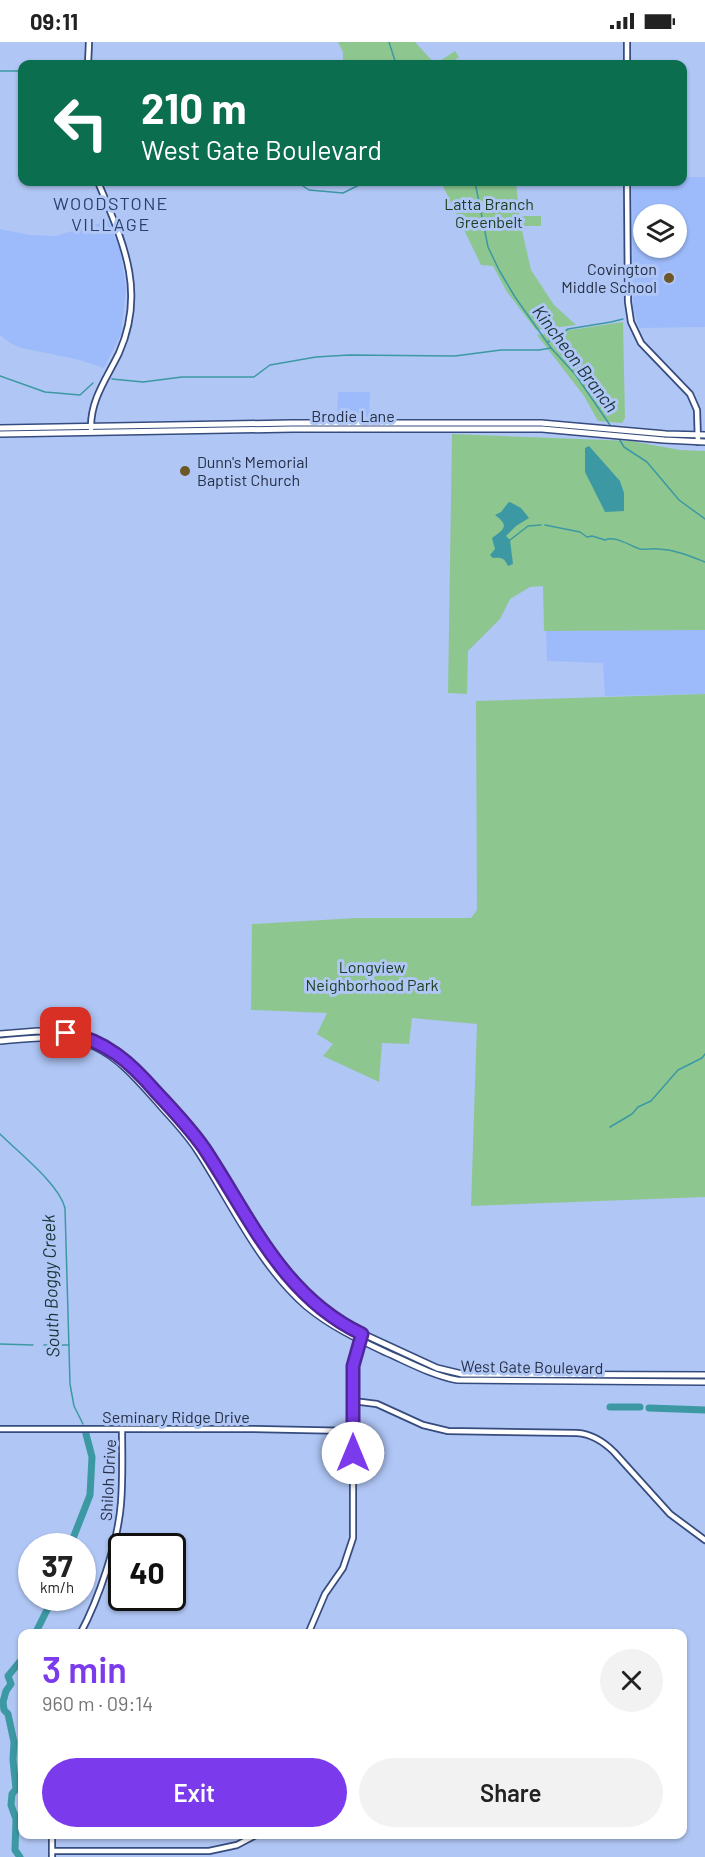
<!DOCTYPE html>
<meta charset="utf-8">
<style>
:root{--surface:#fff;--page:#f2f2f2;--text:#222;--muted:#767676;--accent:#7c3aed}
body{margin:0;font-family:Barlow,sans-serif;background:var(--page);color:var(--text);height:100vh;display:flex;flex-direction:column;font-size:22px;white-space:nowrap}
*{box-sizing:border-box;margin:0}
p{font-size:20px;color:var(--muted)}
.icon{flex:none;width:33px;height:33px;fill:none;stroke:currentColor;stroke-width:2;stroke-linecap:round;stroke-linejoin:round}
.map{position:relative;flex:1;overflow:hidden}
.sheet{position:absolute;left:18px;top:1587px;width:669px;height:210px;display:flex;flex-direction:column;background:var(--surface);border-radius:12px;box-shadow:0 2px 4px #0004}
.sheet>*{flex:none}
.guide{position:absolute;left:18px;top:18px;width:669px;height:126px;border-radius:12px;box-shadow:0 2px 4px #0004;background:#0b6e4f;color:#fff;overflow:hidden}
.buttons{position:absolute;left:633px;top:162px;display:grid;gap:12px}
.buttons a{display:grid;place-items:center;width:54px;height:54px;border-radius:50%;background:var(--surface);box-shadow:0 2px 4px #0004;font-size:30px}
.speed{position:absolute;left:18px;top:1491px;display:flex;gap:12px;font-size:30px;font-weight:700;text-align:center}
.speed>*{display:grid;place-content:center;width:78px;height:78px;border-radius:50%;background:var(--surface);box-shadow:0 2px 4px #0004;line-height:1}
.speed small{font-size:15px;font-weight:400}
.speed .limit{border:3px solid #111;border-radius:9px;background:#fff;color:#111}
.pin{position:absolute;display:grid;place-items:center;width:51px;height:51px;color:#fff;margin:-26px;border-radius:12px;box-shadow:0 3px 9px #0006}
.me{position:absolute;width:66px;margin:-33px;rotate:0deg;stroke-linejoin:round;filter:drop-shadow(0 0 4px #0008)}
.turn{display:flex;align-items:center;gap:21px;height:126px;padding:0 24px;font-size:27px}
.turn .icon{width:78px;height:78px;stroke-width:2.5}
.turn b{display:block;font-size:42px;line-height:51px}
.round{display:grid;place-items:center;flex:none;width:63px;height:63px;border-radius:32px;background:var(--page)}
.head{display:flex;align-items:center;justify-content:space-between;height:102px;padding:0 24px}
h1{font-size:36px;font-weight:600;line-height:45px;color:var(--accent)}
.cta{display:flex;gap:12px;margin-top:auto;padding:12px 24px}
.cta a{flex:1;height:69px;border-radius:36px;background:var(--accent);color:#fff;font-size:24px;font-weight:600;line-height:69px;text-align:center}
.cta a+a{background:var(--page);color:var(--text)}
.status{display:flex;justify-content:space-between;align-items:center;height:42px;padding:0 30px;background:var(--surface);direction:ltr}
.status svg{height:16px;fill:currentColor}
.map>svg:first-child{display:block}
</style>
<div class="status"><b>09:11</b><svg viewBox="0 0 49 12"><path d="M0 12V9h3v3zM5 12V6h3v6zM10 12V3h3v9zM15 12V0h3v12zM26 1h20v11H26zM47 4h2v5h-2z"/></svg></div>
<div class="map">
<svg width="705" height="1815" viewBox="0 0 705 1815">
<rect width="100%" height="100%" fill="#b0c6f5"/>
<g fill="#9dbbfb" fill-rule="evenodd">
<path d="M683,135H705V285L639,286L633,266L632,140H682ZM644,172H676V206H644Z"/>
<path d="M108,179L120,207L126,246L121,292L104,326L76,317L21,306L10,301L0,293V187L30,193L55,194Z"/>
<path d="M338,350H370L369,375L337,374Z"/>
<path d="M546,588H705V652L605,654L603,621L547,619Z"/>
</g>
<g fill="#8ec690">
<path d="M338,0H415L435,22L455,9L459,15L449,22H343V10Z"/>
<path d="M441,140H516L519,174H541V184H521L531,228L554,263L576,283L536,288L507,250L493,224L481,223Z"/>
<path d="M623,280L625,376L622,381L598,379L584,354L537,293Z"/>
<path d="M452,392L631,399L680,408L705,409V588L544,589L543,544L530,545L510,557L500,577L468,609L467,652L448,651Z"/>
<path d="M705,652V1155L471,1164L477,982L412,976L409,1002L382,1001L379,1040L323,1014L333,1002L317,992L327,971L251,968L252,882L357,876H471L477,868L476,659Z"/>
</g>
<g fill="#3c99a3">
<path d="M589,404L620,439L624,451V469L605,470L585,430V406Z"/>
<path d="M510,460L521,466L529,476L516,484L506,494L510,498L513,522L508,524C504,516 502,515 493,516L490,513L495,507L492,496C504,487 510,484 495,473L501,470L508,461Z"/>
</g>
<g fill="none" stroke-linecap="round" stroke-linejoin="round">
<g stroke="#3c99a3" stroke-width="1.5">
<path d="M389,0L396,22"/>
<path d="M0,29H22"/>
<path d="M297,140L309,148L343,151L365,140"/>
<path d="M475,140L488,205L499,228L515,255L551,306L575,332L612,386"/>
<path d="M548,300L568,287L611,280L623,277"/>
<path d="M0,334L45,350L80,353L93,341"/>
<path d="M112,337L143,340L182,335H254L270,323L316,315L349,313L455,314L501,308H539L551,306"/>
<path d="M618,395L624,405L647,420L679,458L705,477"/>
<path d="M545,483L580,490L587,495L592,494L605,498C615,493 630,504 640,507C646,508 653,506 659,507C676,508 690,514 705,520"/>
<path d="M510,498L528,484L541,483"/>
<path d="M610,1085L632,1072L638,1065L651,1059L678,1028L702,1016L705,1012"/>
<path d="M0,1092C19,1111 59,1142 65,1166L70,1342L74,1364L83,1382"/>
<path d="M0,1302L33,1303"/>
<path d="M44,1303H69"/>
</g>
<g stroke="#3c99a3" stroke-width="7">
<path d="M610,1365H640"/>
<path d="M649,1366L705,1368"/>
<path d="M70,1504L90,1453L92,1415L86,1392"/>
<path d="M35,1592L53,1556"/>
<path d="M20,1815L15,1808L16,1777L11,1763L12,1752L16,1747L13,1718L14,1700L8,1672L4,1668L3,1660L6,1649L11,1642L8,1634L22,1617"/>
</g>
<g stroke="#364b7e" stroke-width="8">
<g id="tertiary">
<path d="M627,0V22"/>
<path d="M88,22L89,0"/>
<path d="M627,140L628,260L631,280L641,301L690,352L697,368L698,400"/>
<path d="M91,387C90,358 107,336 119,311C147,248 122,198 98,140"/>
<path d="M353,1359L377,1362L423,1383L448,1389L577,1391C592,1392 603,1399 614,1410L670,1472L705,1498"/>
<path d="M0,1387H253L352,1389"/>
<path d="M80,1592C99,1557 118,1500 121,1461C123,1436 122,1411 122,1387"/>
<path d="M308,1592L325,1552L343,1526L353,1496V1324L362,1292"/>
<path d="M52,1809H209L237,1803L258,1792"/>
<path d="M52,1815V1792"/>
</g>
</g>
<g stroke="#364b7e" stroke-width="8">
<g id="secondary">
<path d="M0,386L292,381H541L666,392L705,393"/>
<path d="M0,392L292,387H542L664,398L705,400"/>
<path d="M0,992L38,989L66,991L96,999L121,1014L143,1035L193,1092L272,1215L305,1253L348,1285L437,1326L462,1332L705,1333"/>
<path d="M0,999C31,996 65,991 95,1005C121,1017 140,1041 159,1062C172,1077 186,1091 197,1108C231,1160 258,1222 306,1264C330,1284 357,1297 385,1310C408,1320 431,1333 457,1338L705,1340"/>
</g>
</g>
<use href="#tertiary" stroke="#fff" stroke-width="4.5"/>
<use href="#secondary" stroke="#fff" stroke-width="5"/>
</g>
<g fill="none" stroke-linecap="round" stroke-linejoin="round">
<g stroke="#51269a" stroke-width="15">
<path id="route" d="M66,991C106,998 131,1021 156,1050C173,1068 190,1086 204,1106C250,1175 282,1254 362,1292L353,1324V1411"/>
</g>
<use href="#route" stroke="#7c3aed" stroke-width="10"/>
</g>
<g fill="#6d5727" stroke="#b0c6f5" stroke-width="2">
<circle cx="669" cy="236" r="6"/>
<circle cx="185" cy="429" r="6"/>
</g>
<g text-anchor="middle" stroke-width="6" stroke-linejoin="round" paint-order="stroke">
<g font-size="16" fill="#1a3d1c" stroke="#b0c6f5">
<text x="489" y="168">Latta Branch<tspan x="489" dy="18">Greenbelt</tspan></text>
<text x="372" y="931">Longview<tspan x="372" dy="18">Neighborhood Park</tspan></text>
</g>
<g font-size="16" fill="#252f46" stroke="#b0c6f5" text-anchor="end">
<text x="657" y="233">Covington<tspan x="657" dy="18">Middle School</tspan></text>
<text x="197" y="426" text-anchor="start">Dunn's Memorial<tspan x="197" dy="18">Baptist Church</tspan></text>
</g>
<g font-size="16" fill="#252f46" stroke="#b0c6f5">
<text x="353" y="380">Brodie Lane</text>
<text transform="translate(532 1325) rotate(1)" y="6">West Gate Boulevard</text>
<text x="176" y="1381">Seminary Ridge Drive</text>
<text transform="translate(108 1438) rotate(-87)" y="6">Shiloh Drive</text>
</g>
<g font-size="18" letter-spacing="1.5" fill="#2a3e6f" stroke="#b0c6f5">
<text x="111" y="168">WOODSTONE<tspan x="111" dy="21">VILLAGE</tspan></text>
</g>
<g font-size="18" font-style="italic" fill="#163336" stroke="#b0c6f5">
<text transform="translate(575 317) rotate(53)" y="6">Kincheon Branch</text>
<text transform="translate(51 1244) rotate(-92)" y="6">South Boggy Creek</text>
</g>
</g>
</svg>
<div class="buttons">
<a><svg class="icon" aria-label="layers" viewBox="0 0 24 24"><path d="M12 4l9 5-9 5-9-5zM3 14l9 5 9-5"/></svg></a>
</div>
<div class="speed"><div>37<small>km/h</small></div><div class="limit">40</div></div>
<div class="pin" style="left:66px;top:991px;background:#d93025"><svg class="icon" aria-label="arrive" viewBox="0 0 24 24"><path d="M6 21V4h12l-3 4 3 4H6"/></svg></div>
<svg class="me" style="left:353px;top:1411px" viewBox="-20 -20 40 40"><circle r="19" fill="#fff"/><path d="M0-13L10 11 0 6-10 11z" fill="#7c3aed"/></svg>
<div class="guide">
<div class="turn"><svg class="icon" aria-label="left" viewBox="0 0 24 24"><path d="M17 20v-9H6M10 6l-5 5 5 5"/></svg><div><b>210 m</b>West Gate Boulevard</div></div>
</div>
<section class="sheet">
<div class="head"><div><h1>3 min</h1><p>960 m · 09:14</p></div><a class="round"><svg class="icon" aria-label="close" viewBox="0 0 24 24"><path d="M6 6l12 12M18 6L6 18"/></svg></a></div>
<div class="cta"><a>Exit</a><a>Share</a></div>
</section>
</div>
